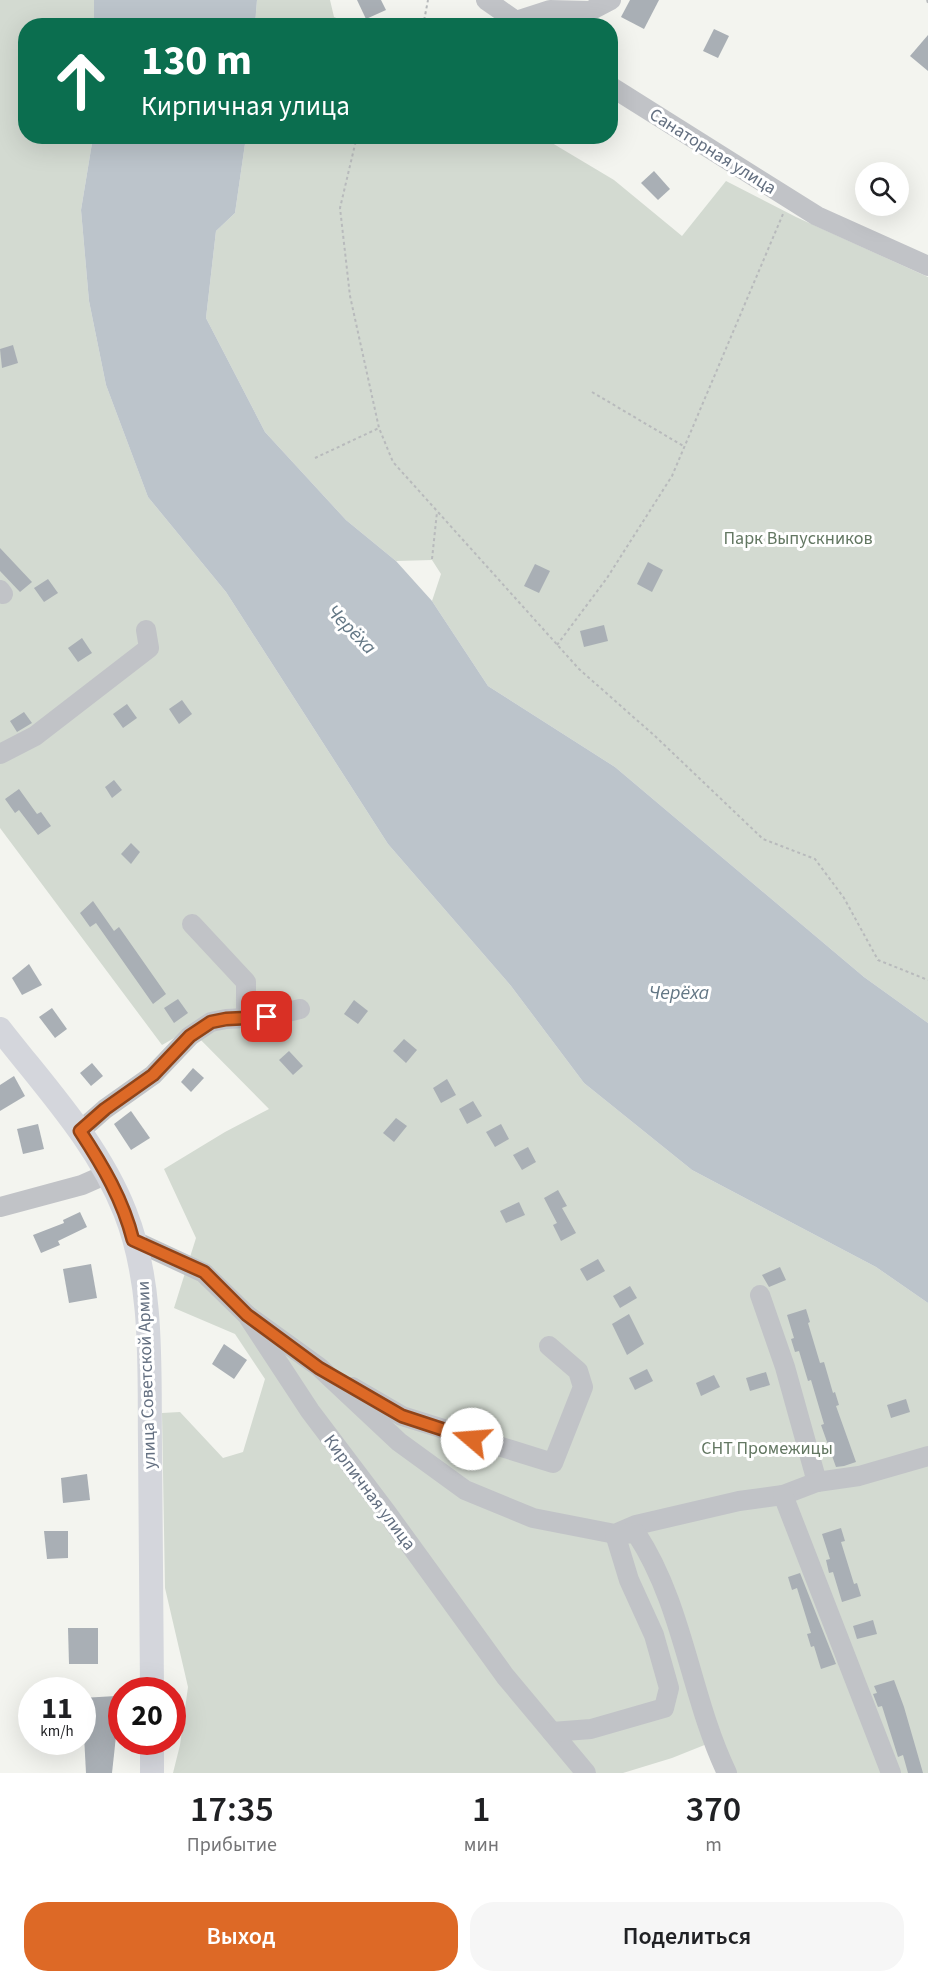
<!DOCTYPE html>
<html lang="ru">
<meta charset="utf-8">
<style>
:root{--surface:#fff;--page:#f6f6f6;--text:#202124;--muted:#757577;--accent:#dd6926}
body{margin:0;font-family:"Source Sans 3",sans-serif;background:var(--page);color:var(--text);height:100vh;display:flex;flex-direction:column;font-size:22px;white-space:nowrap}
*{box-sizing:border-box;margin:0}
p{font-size:20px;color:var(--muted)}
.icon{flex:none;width:33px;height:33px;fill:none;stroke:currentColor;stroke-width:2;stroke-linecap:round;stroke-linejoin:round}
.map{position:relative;height:1773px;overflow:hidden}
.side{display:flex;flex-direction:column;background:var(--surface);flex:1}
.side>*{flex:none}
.hud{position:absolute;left:18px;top:18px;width:600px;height:126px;border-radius:24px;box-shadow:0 6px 24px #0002;background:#0b6e4f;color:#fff;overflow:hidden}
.tools{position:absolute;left:855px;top:162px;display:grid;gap:12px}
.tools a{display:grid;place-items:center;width:54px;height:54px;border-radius:50%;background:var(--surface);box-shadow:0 6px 24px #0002;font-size:30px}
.speed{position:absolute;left:18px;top:1677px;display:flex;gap:12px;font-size:30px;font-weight:700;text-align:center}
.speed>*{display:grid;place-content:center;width:78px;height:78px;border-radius:50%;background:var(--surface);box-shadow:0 6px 24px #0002;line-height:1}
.speed small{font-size:15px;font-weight:400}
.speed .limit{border:9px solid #d22;background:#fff;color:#111}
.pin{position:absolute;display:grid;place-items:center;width:51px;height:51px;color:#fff;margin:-26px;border-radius:12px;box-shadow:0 3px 9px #0006}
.me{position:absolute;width:66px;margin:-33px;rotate:288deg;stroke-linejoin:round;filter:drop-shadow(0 0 4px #0008)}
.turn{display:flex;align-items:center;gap:21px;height:126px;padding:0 24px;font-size:27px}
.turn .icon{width:78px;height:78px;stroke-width:2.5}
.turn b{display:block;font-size:42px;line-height:51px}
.eta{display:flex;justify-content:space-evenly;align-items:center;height:102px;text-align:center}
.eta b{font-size:36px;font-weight:600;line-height:42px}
.button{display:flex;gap:12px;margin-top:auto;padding:12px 24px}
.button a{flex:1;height:69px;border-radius:24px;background:var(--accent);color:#fff;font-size:24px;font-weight:600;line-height:69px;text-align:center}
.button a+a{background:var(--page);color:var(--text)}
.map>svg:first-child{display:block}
</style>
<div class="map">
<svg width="928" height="1773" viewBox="0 0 928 1773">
<rect width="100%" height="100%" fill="#f3f4ef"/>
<g fill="#d3dad1">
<path d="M0,0H94V25L26,26V136L93,137L81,210L89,301L106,385L148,497L226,592L388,844L511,986L584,1083L692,1170L876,1267L928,1303V1773H721L707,1744L672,1758L623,1773H173L180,1745L188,1687L165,1588L162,1413L180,1412L223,1458L243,1452L265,1379L235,1334L174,1308L196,1238L164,1169L225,1132L269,1109L190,1029L162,1045L0,828Z"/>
<path d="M257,0H330L334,17L352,25H255Z"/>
<path d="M246,137H542L614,180L682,236L726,181L796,217L928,277V1023L864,977L615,767L488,686L432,601L441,574L432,560L396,561L346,520L265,432L206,318L216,231L235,213Z"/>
</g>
<g fill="#bcc4cb">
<path d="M94,0H257L255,25H94Z"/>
<path d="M93,137H246L235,213L216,231L206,318L265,432L346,520L396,561L432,601L488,686L615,767L864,977L928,1023V1303L876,1267L692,1170L584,1083L511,986L388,844L226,592L148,497L106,385L89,301L81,210Z"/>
</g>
<g fill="#a9afb5">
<path d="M357,0H381L386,10L366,19Z"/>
<path d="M630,0H659L644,29L621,17Z"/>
<path d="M714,29L729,36L718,58L703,51Z"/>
<path d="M928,35V71L910,56Z"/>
<path d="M654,171L670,189L658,200L641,183Z"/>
<path d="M13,345L18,363L2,368L0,349Z"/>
<path d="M0,548L32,582L20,592L0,571Z"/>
<path d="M648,562L663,570L652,592L637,584Z"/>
<path d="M535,564L550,571L539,593L524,586Z"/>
<path d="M48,579L58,593L44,602L34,588Z"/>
<path d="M604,625L608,641L584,647L580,631Z"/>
<path d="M82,638L92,653L78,662L68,648Z"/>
<path d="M182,700L192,714L179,724L169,709Z"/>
<path d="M127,704L137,718L123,728L113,714Z"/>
<path d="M24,712L32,723L17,732L10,721Z"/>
<path d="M114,780L122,790L112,798L105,787Z"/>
<path d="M19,789L37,814L41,812L51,826L38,835L19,810L15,813L5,799Z"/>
<path d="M131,843L140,852L131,864L121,854Z"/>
<path d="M93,901L114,931L119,927L166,994L153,1004L96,923L90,927L80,913Z"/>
<path d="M29,964L42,985L22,995L12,978Z"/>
<path d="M178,999L188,1013L174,1023L164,1008Z"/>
<path d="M354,1000L368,1011L358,1024L344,1014Z"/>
<path d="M52,1008L67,1029L55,1038L39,1017Z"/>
<path d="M404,1039L417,1050L406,1063L393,1051Z"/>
<path d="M289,1051L303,1066L293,1075L279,1060Z"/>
<path d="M92,1063L103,1076L91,1086L80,1073Z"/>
<path d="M193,1068L204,1078L191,1092L181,1082Z"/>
<path d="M14,1076L25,1096L0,1111V1085Z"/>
<path d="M447,1079L456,1095L441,1103L433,1088Z"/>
<path d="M473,1101L482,1116L467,1124L459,1109Z"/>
<path d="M131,1111L150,1138L131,1150L114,1124Z"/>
<path d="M396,1118L407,1126L394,1142L383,1133Z"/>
<path d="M38,1124L44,1149L23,1154L17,1129Z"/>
<path d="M501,1124L509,1139L495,1147L486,1132Z"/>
<path d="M528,1147L536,1162L522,1170L513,1155Z"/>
<path d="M558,1190L567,1206L562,1208L576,1233L561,1241L553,1225L557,1223L544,1198Z"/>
<path d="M519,1202L525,1215L506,1223L500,1211Z"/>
<path d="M80,1212L87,1227L58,1241L60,1245L41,1253L33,1235L64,1223L63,1220Z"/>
<path d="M598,1259L605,1271L587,1281L580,1269Z"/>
<path d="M91,1264L97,1298L69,1303L63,1269Z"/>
<path d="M780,1267L786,1280L769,1287L762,1275Z"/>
<path d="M630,1286L637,1298L620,1308L613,1296Z"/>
<path d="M806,1309L810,1322L808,1323L820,1363L824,1362L833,1393L835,1392L839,1405L836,1406L856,1462L844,1466L836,1467L821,1425L824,1424L811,1380L808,1381L799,1351L795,1352L791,1339L794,1338L787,1315Z"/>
<path d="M629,1314L644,1344L627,1355L612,1324Z"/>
<path d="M224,1344L247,1360L234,1379L212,1364Z"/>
<path d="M647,1369L653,1381L635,1390L629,1378Z"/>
<path d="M766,1372L770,1385L750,1391L746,1378Z"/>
<path d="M714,1375L720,1387L701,1396L696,1383Z"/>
<path d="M906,1399L910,1412L891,1418L887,1405Z"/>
<path d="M87,1474L90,1500L63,1503L61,1478Z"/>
<path d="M841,1528L845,1541L841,1542L854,1584L857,1583L861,1596L842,1602L833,1572L829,1573L826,1560L830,1559L822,1534Z"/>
<path d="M44,1531H68V1558L47,1559Z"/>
<path d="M800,1573L836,1664L821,1669L814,1646L811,1647L807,1634L811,1633L797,1588L792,1590L788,1577Z"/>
<path d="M873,1620L877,1634L857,1639L853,1626Z"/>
<path d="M68,1628H98V1664H69Z"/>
<path d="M894,1680L904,1707L923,1773H908L903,1755L898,1757L882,1706L878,1707L873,1694L877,1693L874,1686Z"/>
<path d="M116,1696L117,1727L112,1773H86L82,1698Z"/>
</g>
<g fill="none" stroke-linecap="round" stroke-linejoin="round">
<g stroke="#b8babc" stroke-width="2" stroke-dasharray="3 3" stroke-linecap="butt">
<path d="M927,0L928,3"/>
<path d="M423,26L428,0"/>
<path d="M357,136L340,208L350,296L379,428L393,462L579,669L656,737L763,839L815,859L844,898L878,960L928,980"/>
<path d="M592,392L685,447"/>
<path d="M315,458L379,428"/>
<path d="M432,559L437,512"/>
<path d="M557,645L607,578L672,476L783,214"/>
</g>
<g stroke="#c1c3c7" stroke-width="20">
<path d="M486,0L523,26"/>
<path d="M516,21L550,10L590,11L611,0"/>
<path d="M610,86L817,216L928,266"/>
<path d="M0,590L3,594"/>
<path d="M0,754L35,736L149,648L146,630"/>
<path d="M192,924L246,982V1018"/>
<path d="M80,1131L105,1109L153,1075L190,1036L211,1022L226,1019L267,1017L300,1009"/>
<path d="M0,1207L82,1185L107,1174"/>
<path d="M133,1240L204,1273L247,1315L310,1411L387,1513L505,1676L586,1773"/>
<path d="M760,1295L785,1367L817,1482"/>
<path d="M247,1315L319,1367L399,1442L465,1490L533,1518L615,1534L636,1525L739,1501L783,1495L817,1482L859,1476L928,1456"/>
<path d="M352,1387L402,1416L553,1463L583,1387L578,1371L549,1346"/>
<path d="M783,1495L891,1773"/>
<path d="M552,1732L591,1729L664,1708L669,1688L654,1635L629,1580L615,1534L636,1533C684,1606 690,1696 727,1773"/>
</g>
<g stroke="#d4d6dc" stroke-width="24">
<path d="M0,1029C45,1087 98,1143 125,1212C154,1285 149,1369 150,1445C150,1527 151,1609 152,1690"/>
<path d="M152,1742V1773"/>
</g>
</g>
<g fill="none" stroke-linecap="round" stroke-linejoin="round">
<g stroke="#904419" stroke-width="15">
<path id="route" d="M267,1017L226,1019L211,1022L190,1036L153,1075L105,1109L80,1131C103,1166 123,1200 133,1240L204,1272L247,1315L319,1368L402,1416L472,1439"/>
</g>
<use href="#route" stroke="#dd6926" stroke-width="10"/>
</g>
<g text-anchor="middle" stroke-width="6" stroke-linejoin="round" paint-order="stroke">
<g font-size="18" fill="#636f80" stroke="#fff">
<text transform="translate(713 151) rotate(32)" y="6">Санаторная улица</text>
<text transform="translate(146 1375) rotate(-92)" y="6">улица Советской Армии</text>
<text transform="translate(370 1492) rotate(53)" y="6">Кирпичная улица</text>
</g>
<g font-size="18" fill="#637762" stroke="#fff">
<text x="798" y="544">Парк Выпускников</text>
<text x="767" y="1454">СНТ Промежицы</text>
</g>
<g font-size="20" font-style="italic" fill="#637785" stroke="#fff">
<text transform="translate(352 629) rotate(45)" y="7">Черёха</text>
<text x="679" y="999">Черёха</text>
</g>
</g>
</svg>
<div class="tools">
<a><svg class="icon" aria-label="search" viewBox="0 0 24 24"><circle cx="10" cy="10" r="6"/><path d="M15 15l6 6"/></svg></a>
</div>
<div class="speed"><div>11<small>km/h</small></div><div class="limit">20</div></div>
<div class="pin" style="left:267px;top:1017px;background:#d93025"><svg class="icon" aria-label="arrive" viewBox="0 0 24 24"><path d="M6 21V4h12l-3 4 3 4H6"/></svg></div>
<svg class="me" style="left:472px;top:1439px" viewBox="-20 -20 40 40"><circle r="19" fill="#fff"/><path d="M0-13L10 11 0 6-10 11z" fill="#dd6926"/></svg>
<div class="hud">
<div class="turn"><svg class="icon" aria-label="ahead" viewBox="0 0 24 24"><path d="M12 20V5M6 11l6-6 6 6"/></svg><div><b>130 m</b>Кирпичная улица</div></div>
</div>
</div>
<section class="side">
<div class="eta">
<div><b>17:35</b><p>Прибытие</p></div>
<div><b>1</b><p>мин</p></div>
<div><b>370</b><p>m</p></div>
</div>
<div class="button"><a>Выход</a><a>Поделиться</a></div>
</section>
